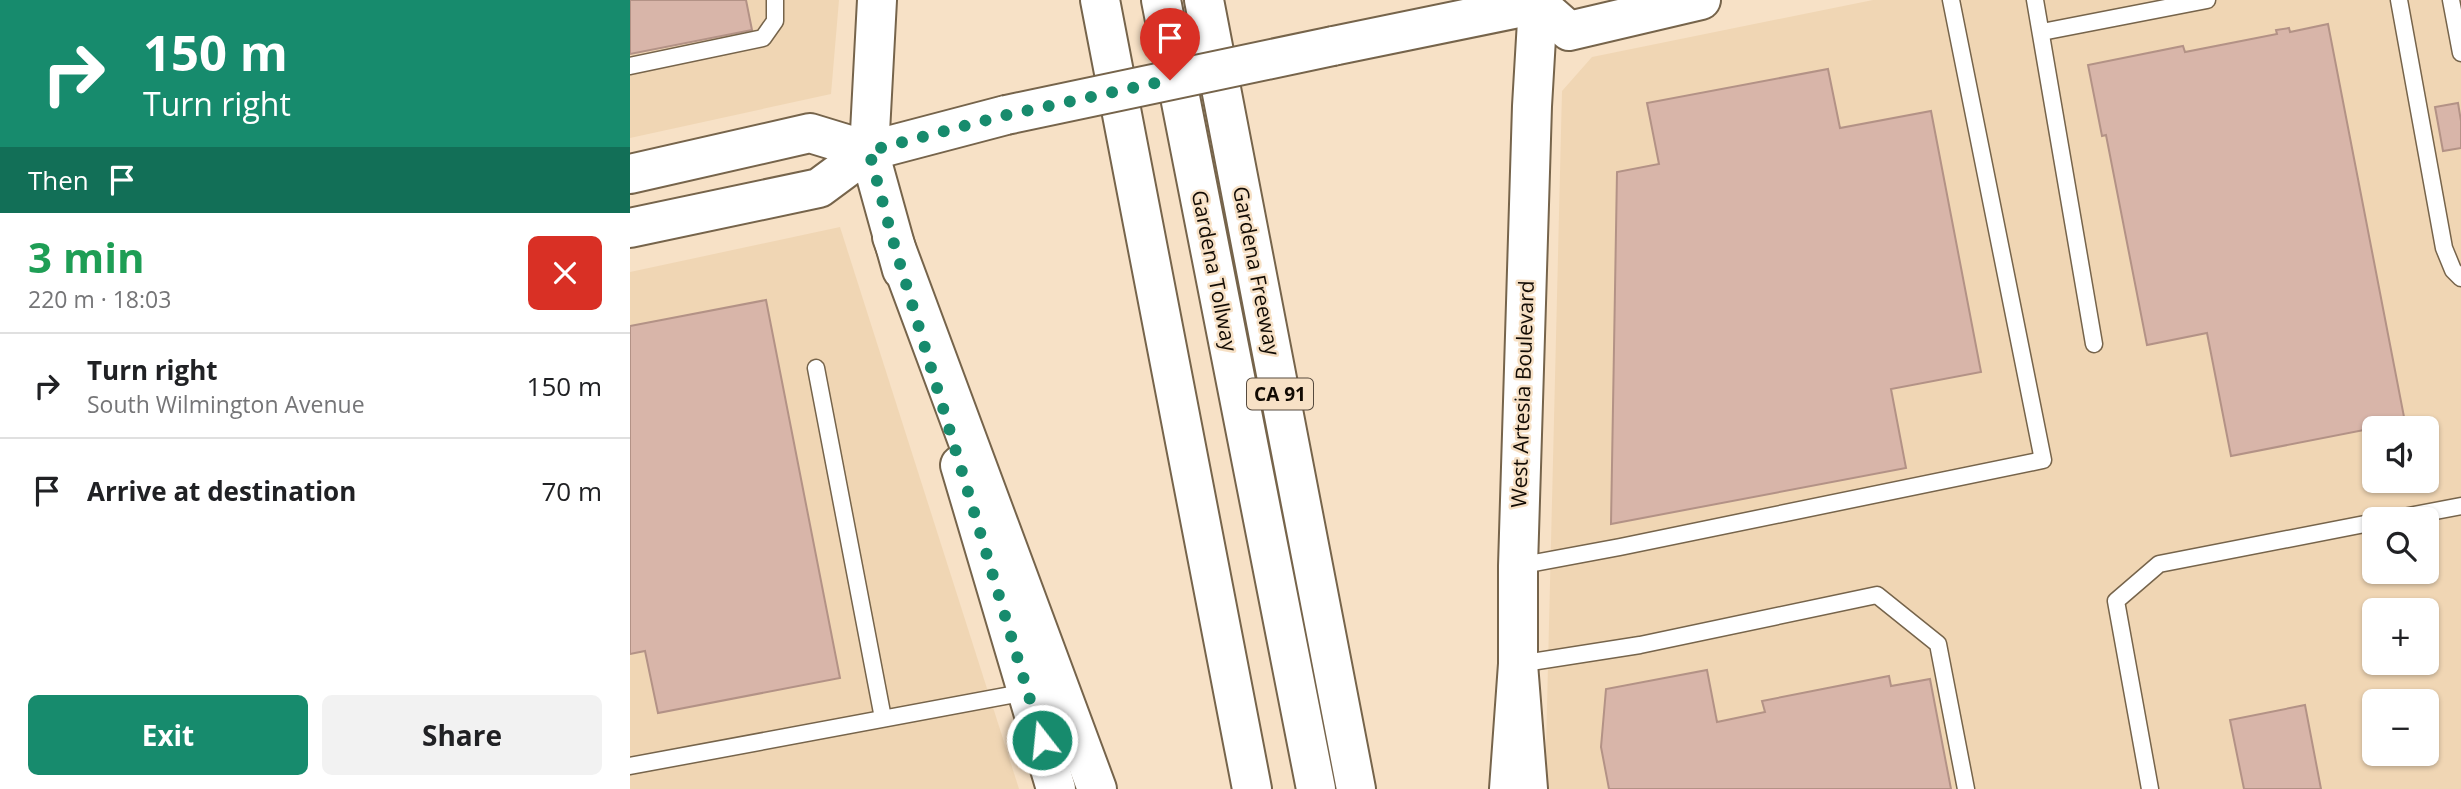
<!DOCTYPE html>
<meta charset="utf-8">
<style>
:root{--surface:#fff;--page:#f2f2f2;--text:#202124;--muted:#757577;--line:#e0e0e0;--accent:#178b6d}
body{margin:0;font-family:"Open Sans",sans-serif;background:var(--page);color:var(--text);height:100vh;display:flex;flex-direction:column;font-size:26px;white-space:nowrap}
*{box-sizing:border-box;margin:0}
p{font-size:23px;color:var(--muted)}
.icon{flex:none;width:38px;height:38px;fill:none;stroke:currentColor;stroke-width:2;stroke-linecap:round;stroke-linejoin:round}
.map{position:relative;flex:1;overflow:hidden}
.drawer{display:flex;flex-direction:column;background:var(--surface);width:630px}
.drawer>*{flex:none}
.guide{background:#178b6d;color:#fff;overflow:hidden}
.buttons{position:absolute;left:1732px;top:416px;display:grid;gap:14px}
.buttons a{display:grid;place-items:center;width:77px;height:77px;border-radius:10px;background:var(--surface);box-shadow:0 2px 5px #0004;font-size:35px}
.pin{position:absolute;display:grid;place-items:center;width:60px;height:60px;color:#fff;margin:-72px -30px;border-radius:50% 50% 50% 0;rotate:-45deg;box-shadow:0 0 7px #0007}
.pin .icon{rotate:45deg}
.me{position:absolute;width:77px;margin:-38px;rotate:344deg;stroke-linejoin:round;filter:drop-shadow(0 0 5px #0008)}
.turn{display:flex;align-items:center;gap:24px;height:147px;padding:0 28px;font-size:32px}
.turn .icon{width:91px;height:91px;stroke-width:2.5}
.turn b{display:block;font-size:49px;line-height:60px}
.then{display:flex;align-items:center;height:66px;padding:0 28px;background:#0003;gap:14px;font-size:26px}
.round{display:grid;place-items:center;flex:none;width:74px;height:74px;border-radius:10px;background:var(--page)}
.summary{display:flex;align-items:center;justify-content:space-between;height:119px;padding:0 28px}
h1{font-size:42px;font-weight:700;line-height:52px;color:#1e9e55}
.action{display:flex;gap:14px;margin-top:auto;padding:14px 28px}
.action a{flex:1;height:80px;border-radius:10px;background:var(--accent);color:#fff;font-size:28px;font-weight:700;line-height:80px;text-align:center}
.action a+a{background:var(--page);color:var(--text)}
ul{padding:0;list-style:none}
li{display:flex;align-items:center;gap:21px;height:105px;padding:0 28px;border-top:2px solid var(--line)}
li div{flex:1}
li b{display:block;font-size:26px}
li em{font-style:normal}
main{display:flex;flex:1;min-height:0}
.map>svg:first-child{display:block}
</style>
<main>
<section class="drawer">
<div class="guide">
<div class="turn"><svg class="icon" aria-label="right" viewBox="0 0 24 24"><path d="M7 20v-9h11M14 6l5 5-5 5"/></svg><div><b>150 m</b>Turn right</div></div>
<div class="then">Then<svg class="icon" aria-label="arrive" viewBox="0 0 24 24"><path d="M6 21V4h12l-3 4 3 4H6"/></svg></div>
</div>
<div class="summary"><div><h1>3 min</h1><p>220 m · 18:03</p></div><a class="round" style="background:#d93025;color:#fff"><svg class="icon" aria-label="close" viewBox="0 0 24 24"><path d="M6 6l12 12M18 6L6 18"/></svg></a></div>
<ul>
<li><svg class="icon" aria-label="right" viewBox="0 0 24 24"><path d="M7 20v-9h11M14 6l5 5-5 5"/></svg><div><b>Turn right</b><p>South Wilmington Avenue</p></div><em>150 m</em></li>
<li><svg class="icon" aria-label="arrive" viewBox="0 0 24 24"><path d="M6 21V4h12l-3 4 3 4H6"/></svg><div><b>Arrive at destination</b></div><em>70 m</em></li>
</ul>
<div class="action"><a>Exit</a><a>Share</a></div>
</section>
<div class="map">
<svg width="1831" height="789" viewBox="0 0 1831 789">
<rect width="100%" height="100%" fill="#f7e1c6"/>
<g fill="#f0d6b4" fill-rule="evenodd">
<path d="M0,0H209L201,94L0,138Z"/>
<path d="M1243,0H1831V789H915L932,91L962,57ZM1745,429H1797V481H1745ZM1745,520H1797V572H1745ZM1745,611H1797V663H1745ZM1745,702H1797V754H1745Z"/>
<path d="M210,227L389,789H0V272Z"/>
</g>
<g fill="#d8b5a9" stroke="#b39286" stroke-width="2">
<path d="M0,0H116L122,30L0,54Z"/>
<path d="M1698,24L1775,422L1601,456L1577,333L1517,345L1476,135L1472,136L1458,65L1553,46L1555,52L1647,34L1646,30L1659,28L1660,32Z"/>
<path d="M1198,69L1210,128L1301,111L1351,372L1261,389L1276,468L981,524L987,172L1029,164L1017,103Z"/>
<path d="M1828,103L1831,121V148L1813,151L1805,107Z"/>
<path d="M136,300L210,678L28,713L15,651L0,654V326Z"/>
<path d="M1077,670L1087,722L1135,712L1132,701L1259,676L1261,686L1300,679L1321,789H979L971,747L976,689Z"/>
<path d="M1675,705L1691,789H1614L1600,720Z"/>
</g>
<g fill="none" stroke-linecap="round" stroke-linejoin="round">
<g stroke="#76644b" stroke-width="19">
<g id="service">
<path d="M1405,0L1464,344"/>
<path d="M1769,0L1814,248L1823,270L1831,278"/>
<path d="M1821,0L1831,53"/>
<path d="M1412,32L1577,0"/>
<path d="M0,66L133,38L145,21V0"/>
<path d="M186,368L253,718"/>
<path d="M1758,520L1831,506"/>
<path d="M888,566L990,547L1413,460L1321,0"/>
<path d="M888,664L1010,645L1247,595L1308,644L1336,789"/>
<path d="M0,766L397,692"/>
<path d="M1520,789L1486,601L1529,564L1745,522"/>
</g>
</g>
<g stroke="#76644b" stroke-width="42">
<g id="secondary">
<path d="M247,0L239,151L272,270"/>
<path d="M908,4L939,31L1071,0"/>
<path d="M703,46L908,4L910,0"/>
<path d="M0,174L180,133L239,151"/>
<path d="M0,228L189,188L239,151L376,115"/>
<path d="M330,465L426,789"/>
<path d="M898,789L888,664V566L902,106L908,4L907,0"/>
</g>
</g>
<g stroke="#76644b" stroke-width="42">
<g id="motorway">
<path d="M470,0L622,789"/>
<path d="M531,0L686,789"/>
<path d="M574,0L726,789"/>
<path d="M262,237L467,789"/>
<path d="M879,789L888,664"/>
</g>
</g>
<use href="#service" stroke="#fff" stroke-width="16"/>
<use href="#secondary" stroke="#fff" stroke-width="38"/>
<use href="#motorway" stroke="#fff" stroke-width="38"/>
<g stroke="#76644b" stroke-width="42" stroke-linecap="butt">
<path id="secondary-bridge" d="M376,115L703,46"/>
</g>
<use href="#secondary-bridge" stroke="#fff" stroke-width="38"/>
</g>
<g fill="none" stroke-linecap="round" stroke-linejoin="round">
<path stroke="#178b6d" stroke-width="12" stroke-dasharray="0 21.6" d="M412,740L262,237L239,151L376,115L540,80"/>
</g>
<g text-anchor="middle" stroke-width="5" stroke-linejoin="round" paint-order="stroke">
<rect fill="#f7e1c6" stroke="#564a3e" stroke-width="2" x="617" y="378.5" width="66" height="31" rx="5"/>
<g font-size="19" font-weight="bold" fill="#110a03">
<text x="650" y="401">CA 91</text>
</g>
<g font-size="21" fill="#110a03" stroke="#f7e1c6">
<text transform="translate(584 271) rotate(79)" y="7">Gardena Tollway</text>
<text transform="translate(626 271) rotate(79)" y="7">Gardena Freeway</text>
<text transform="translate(893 394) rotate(-88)" y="7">West Artesia Boulevard</text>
</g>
</g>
</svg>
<div class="buttons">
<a><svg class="icon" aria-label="sound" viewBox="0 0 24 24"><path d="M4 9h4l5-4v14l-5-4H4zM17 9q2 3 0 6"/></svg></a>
<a><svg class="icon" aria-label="search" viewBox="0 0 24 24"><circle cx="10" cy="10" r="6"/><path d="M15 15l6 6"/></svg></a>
<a>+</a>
<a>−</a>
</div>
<div class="pin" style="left:540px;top:80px;background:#d93025"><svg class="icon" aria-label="arrive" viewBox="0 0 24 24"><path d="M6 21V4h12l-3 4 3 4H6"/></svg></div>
<svg class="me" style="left:412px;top:740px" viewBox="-20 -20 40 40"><circle r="17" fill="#178b6d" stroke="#fff" stroke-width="3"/><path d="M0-11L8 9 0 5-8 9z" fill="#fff"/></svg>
</div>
</main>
